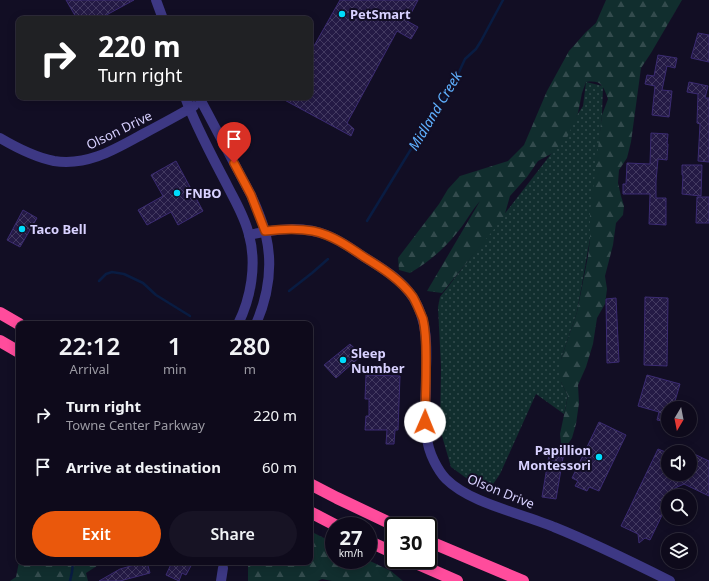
<!DOCTYPE html>
<style>
:root{--surface:#0e0a1b;--page:#171324;--text:#f1f3f6;--muted:#9b9aa3;--line:#2e2b3a;--accent:#ea580c}
body{margin:0;font-family:"Noto Sans",sans-serif;background:var(--page);color:var(--text);height:100vh;display:flex;flex-direction:column;font-size:15px;white-space:nowrap}
*{box-sizing:border-box;margin:0}
p{font-size:13px;color:var(--muted)}
.icon{flex:none;width:22px;height:22px;fill:none;stroke:currentColor;stroke-width:2;stroke-linecap:round;stroke-linejoin:round}
.map{position:relative;flex:1;overflow:hidden}
.sheet{position:absolute;left:16px;top:321px;width:297px;height:244px;display:flex;flex-direction:column;background:var(--surface);border-radius:8px;box-shadow:0 2px 10px #0003,0 0 0 1px var(--line)}
.sheet>*{flex:none}
.hud{position:absolute;left:16px;top:16px;width:297px;height:84px;border-radius:8px;box-shadow:0 2px 10px #0003,0 0 0 1px var(--line);background:#202124;color:#fff;overflow:hidden}
.needle{width:26px;rotate:190deg}
.controls{position:absolute;left:661px;top:401px;display:grid;gap:8px}
.controls a{display:grid;place-items:center;width:36px;height:36px;border-radius:50%;background:var(--surface);box-shadow:0 2px 10px #0003,0 0 0 1px var(--line);font-size:20px}
.speed{position:absolute;left:325px;top:517px;display:flex;gap:8px;font-size:20px;font-weight:700;text-align:center}
.speed>*{display:grid;place-content:center;width:52px;height:52px;border-radius:50%;background:var(--surface);box-shadow:0 2px 10px #0003,0 0 0 1px var(--line);line-height:1}
.speed small{font-size:10px;font-weight:400}
.speed .limit{border:2px solid #111;border-radius:6px;background:#fff;color:#111}
.pin{position:absolute;display:grid;place-items:center;width:34px;height:34px;color:#fff;margin:-41px -17px;border-radius:50% 50% 50% 0;rotate:-45deg;box-shadow:0 0 4px #0007}
.pin .icon{rotate:45deg}
.me{position:absolute;width:44px;margin:-22px;rotate:1deg;stroke-linejoin:round;filter:drop-shadow(0 0 3px #0008)}
.turn{display:flex;align-items:center;gap:14px;height:84px;padding:0 16px;font-size:18px}
.turn .icon{width:52px;height:52px;stroke-width:2.5}
.turn b{display:block;font-size:28px;line-height:34px}
.eta{display:flex;justify-content:space-evenly;align-items:center;height:68px;text-align:center}
.eta b{font-size:24px;font-weight:600;line-height:28px}
.primary-button{display:flex;gap:8px;margin-top:auto;padding:8px 16px}
.primary-button a{flex:1;height:46px;border-radius:24px;background:var(--accent);color:#fff;font-size:16px;font-weight:600;line-height:46px;text-align:center}
.primary-button a+a{background:var(--page);color:var(--text)}
ul{padding:0;list-style:none}
li{display:flex;align-items:center;gap:12px;height:52px;padding:0 16px}
li div{flex:1}
li b{display:block;font-size:15px}
li em{font-style:normal}
.map>svg:first-child{display:block}
</style>
<div class="map">
<svg width="709" height="581" viewBox="0 0 709 581">
<defs>
<pattern id="grass-dots" width="8" height="8" patternUnits="userSpaceOnUse"><rect width="8" height="8" fill="#112e2e"/><path d="M2 2h.1M6 6h.1" fill="none" stroke="#334b4d" stroke-width="1.8" stroke-linecap="round"/></pattern>
<pattern id="forest-firs" width="22" height="20" patternUnits="userSpaceOnUse"><rect width="22" height="20" fill="#112e2e"/><path d="M5 1l3.5 6h-7zM16 11l3.5 6h-7z" fill="#334b4d"/></pattern>
<pattern id="building-cross-hatch" width="8" height="8" patternUnits="userSpaceOnUse"><rect width="8" height="8" fill="#241a45"/><path d="M0 0l8 8M0 8l8-8" fill="none" stroke="#433a61"/></pattern>
</defs>
<rect width="100%" height="100%" fill="#120e24"/>
<path fill="url(#grass-dots)" d="M586,82L603,86L602,115L590,239L577,312L561,359V382L568,396L564,414L536,394L500,474L487,493L451,467L440,429L441,367L438,307L440,297L551,154L583,106Z"/>
<g fill="url(#forest-firs)">
<path d="M606,0H682L651,53L641,68L631,142L627,158L619,170L618,183L621,196L624,206L623,215L616,223L613,245L605,276L607,289L605,304L597,318L593,344L586,367L578,385L579,403L576,424L572,438L568,444L561,443L560,434L568,396L561,382V359L577,312L588,256L590,239V212L593,190L602,115L608,99C603,86 602,80 586,82L582,93L578,113L567,138L551,154L538,161L527,177L510,196L504,217L442,293L427,291L480,201C471,211 465,224 456,234C443,250 427,263 410,273L399,270L398,258L439,204L448,189L460,176L508,161L524,145L547,91L569,51L586,32L596,23Z"/>
<path d="M310,531L334,543V560H368L391,571L403,581H332L322,579L318,581H248V562H310Z"/>
<path d="M19,562H103L86,573L88,581H10L16,577Z"/>
</g>
<g fill="none" stroke-linecap="round" stroke-linejoin="round">
<g stroke="#091c42" stroke-width="2.5">
<path d="M367,221L427,123L453,85L465,59L476,49L481,41L503,0"/>
<path d="M99,281L106,274L112,272L124,274L143,283L156,295L190,316"/>
<path d="M289,291L312,273L328,259"/>
<path d="M70,581L72,572L73,562"/>
</g>
</g>
<g fill="url(#building-cross-hatch)" stroke="#3b2b72">
<path d="M66,0H134L99,19H77Z"/>
<path d="M340,0H418L407,21L418,27L411,39L397,31L347,123L354,129L351,136L279,97H310V53Z"/>
<path d="M698,33L709,35V62L691,58Z"/>
<path d="M658,55L677,58L675,68L667,66L662,90L672,91L669,117L652,115L655,86L645,84L647,75L654,76Z"/>
<path d="M689,82L708,86L705,98H709V162L698,161L700,124L697,123L698,94L687,92Z"/>
<path d="M651,133L668,134L667,144H668L667,160L658,159L656,181V198H666V225L649,224L650,194H623V184H626L627,163L650,164Z"/>
<path d="M176,161L203,211L178,225L171,212L147,225L138,210L163,196L151,175Z"/>
<path d="M682,165H702L701,196L682,194L683,175H682Z"/>
<path d="M697,197H709V223H696Z"/>
<path d="M23,210L37,218L20,247L7,240Z"/>
<path d="M645,297L668,298L667,366L644,365Z"/>
<path d="M616,298L619,362L607,363L606,299Z"/>
<path d="M350,344L362,355L336,378L324,365Z"/>
<path d="M366,375L400,376L398,430H395L394,444H386L387,430H365L366,416H369V399H365Z"/>
<path d="M647,375L680,384L673,408H668V422L657,420L659,412L638,406Z"/>
<path d="M599,422L626,435L599,491L589,487L587,491L575,486L578,481L572,478Z"/>
<path d="M550,449L564,452L556,499L542,497Z"/>
<path d="M658,449L668,453V474H690V452L709,461V496L684,484L675,488L671,496H668V503L650,540L645,538L639,543L638,534L621,526Z"/>
<path d="M145,562H147L150,573L120,581H99L120,569Z"/>
<path d="M172,562H187L192,564L186,575L182,573L179,581L166,575Z"/>
</g>
<g fill="none" stroke-linecap="round" stroke-linejoin="round">
<g stroke="#3d3884" stroke-width="10">
<path d="M156,0L163,19"/>
<path d="M185,97C196,127 212,156 227,185C235,201 245,217 249,235C257,264 251,298 238,324"/>
<path d="M199,97L251,195C257,208 263,222 266,236C273,266 268,296 256,324"/>
<path d="M0,138C17,148 34,157 54,161C88,166 114,150 143,134C160,125 177,116 194,106"/>
<path d="M249,235C276,229 303,225 329,236C341,241 351,248 361,255C380,267 402,279 414,299C427,321 427,344 426,369C426,381 426,394 425,406C425,425 425,443 434,461C437,467 441,474 446,479C471,504 522,513 554,527C594,543 632,562 670,581"/>
<path d="M221,581L223,568"/>
</g>
<g stroke="#ff4c9c" stroke-width="12">
<path d="M0,313L19,324"/>
<path d="M0,341L19,352"/>
<path d="M310,484L337,498L396,526"/>
<path d="M310,512L337,526"/>
<path d="M368,541L394,553"/>
<path d="M428,541L523,581"/>
<path d="M409,560L457,581"/>
</g>
</g>
<g fill="none" stroke-linecap="round" stroke-linejoin="round">
<g stroke="#983908" stroke-width="10">
<path id="route" d="M234,163L251,195L265,231C281,229 297,228 313,231C332,235 348,246 364,257C382,268 401,280 413,297C417,304 420,312 423,319C427,336 426,353 426,371C426,388 425,405 425,422"/>
</g>
<use href="#route" stroke="#ea580c" stroke-width="7"/>
</g>
<g fill="#00dbfc" stroke="#120e24" stroke-width="1.5">
<circle cx="342" cy="14" r="4"/>
<circle cx="177" cy="193" r="4"/>
<circle cx="22" cy="229" r="4"/>
<circle cx="343" cy="360" r="4"/>
<circle cx="599" cy="457" r="4"/>
</g>
<g text-anchor="middle" stroke-width="4" stroke-linejoin="round" paint-order="stroke">
<g font-size="13" font-weight="bold" fill="#d8d1ff" stroke="#120e24" text-anchor="start">
<text x="350" y="19">PetSmart</text>
<text x="185" y="198">FNBO</text>
<text x="30" y="234">Taco Bell</text>
<text x="351" y="358">Sleep<tspan x="351" dy="15">Number</tspan></text>
<text x="591" y="455" text-anchor="end">Papillion<tspan x="591" dy="15">Montessori</tspan></text>
</g>
<g font-size="13" fill="#d8d1ff" stroke="#120e24">
<text transform="translate(119 130) rotate(-26)" y="5">Olson Drive</text>
<text transform="translate(501 491) rotate(22)" y="5">Olson Drive</text>
</g>
<g font-size="14" font-style="italic" fill="#5fb0ff" stroke="#120e24">
<text transform="translate(435 111) rotate(-59)" y="5">Midland Creek</text>
</g>
</g>
</svg>
<div class="controls">
<a><svg class="needle" viewBox="-14 -14 28 28"><path d="M0-13l5 13h-10z" fill="#e53935"/><path d="M0 13l5-13h-10z" fill="#9b9aa3"/></svg></a>
<a><svg class="icon" aria-label="sound" viewBox="0 0 24 24"><path d="M4 9h4l5-4v14l-5-4H4zM17 9q2 3 0 6"/></svg></a>
<a><svg class="icon" aria-label="search" viewBox="0 0 24 24"><circle cx="10" cy="10" r="6"/><path d="M15 15l6 6"/></svg></a>
<a><svg class="icon" aria-label="layers" viewBox="0 0 24 24"><path d="M12 4l9 5-9 5-9-5zM3 14l9 5 9-5"/></svg></a>
</div>
<div class="speed"><div>27<small>km/h</small></div><div class="limit">30</div></div>
<div class="pin" style="left:234px;top:163px;background:#d93025"><svg class="icon" aria-label="arrive" viewBox="0 0 24 24"><path d="M6 21V4h12l-3 4 3 4H6"/></svg></div>
<svg class="me" style="left:425px;top:422px" viewBox="-20 -20 40 40"><circle r="19" fill="#fff"/><path d="M0-13L10 11 0 6-10 11z" fill="#ea580c"/></svg>
<div class="hud">
<div class="turn"><svg class="icon" aria-label="right" viewBox="0 0 24 24"><path d="M7 20v-9h11M14 6l5 5-5 5"/></svg><div><b>220 m</b>Turn right</div></div>
</div>
<section class="sheet">
<div class="eta">
<div><b>22:12</b><p>Arrival</p></div>
<div><b>1</b><p>min</p></div>
<div><b>280</b><p>m</p></div>
</div>
<ul>
<li><svg class="icon" aria-label="right" viewBox="0 0 24 24"><path d="M7 20v-9h11M14 6l5 5-5 5"/></svg><div><b>Turn right</b><p>Towne Center Parkway</p></div><em>220 m</em></li>
<li><svg class="icon" aria-label="arrive" viewBox="0 0 24 24"><path d="M6 21V4h12l-3 4 3 4H6"/></svg><div><b>Arrive at destination</b></div><em>60 m</em></li>
</ul>
<div class="primary-button"><a>Exit</a><a>Share</a></div>
</section>
</div>
